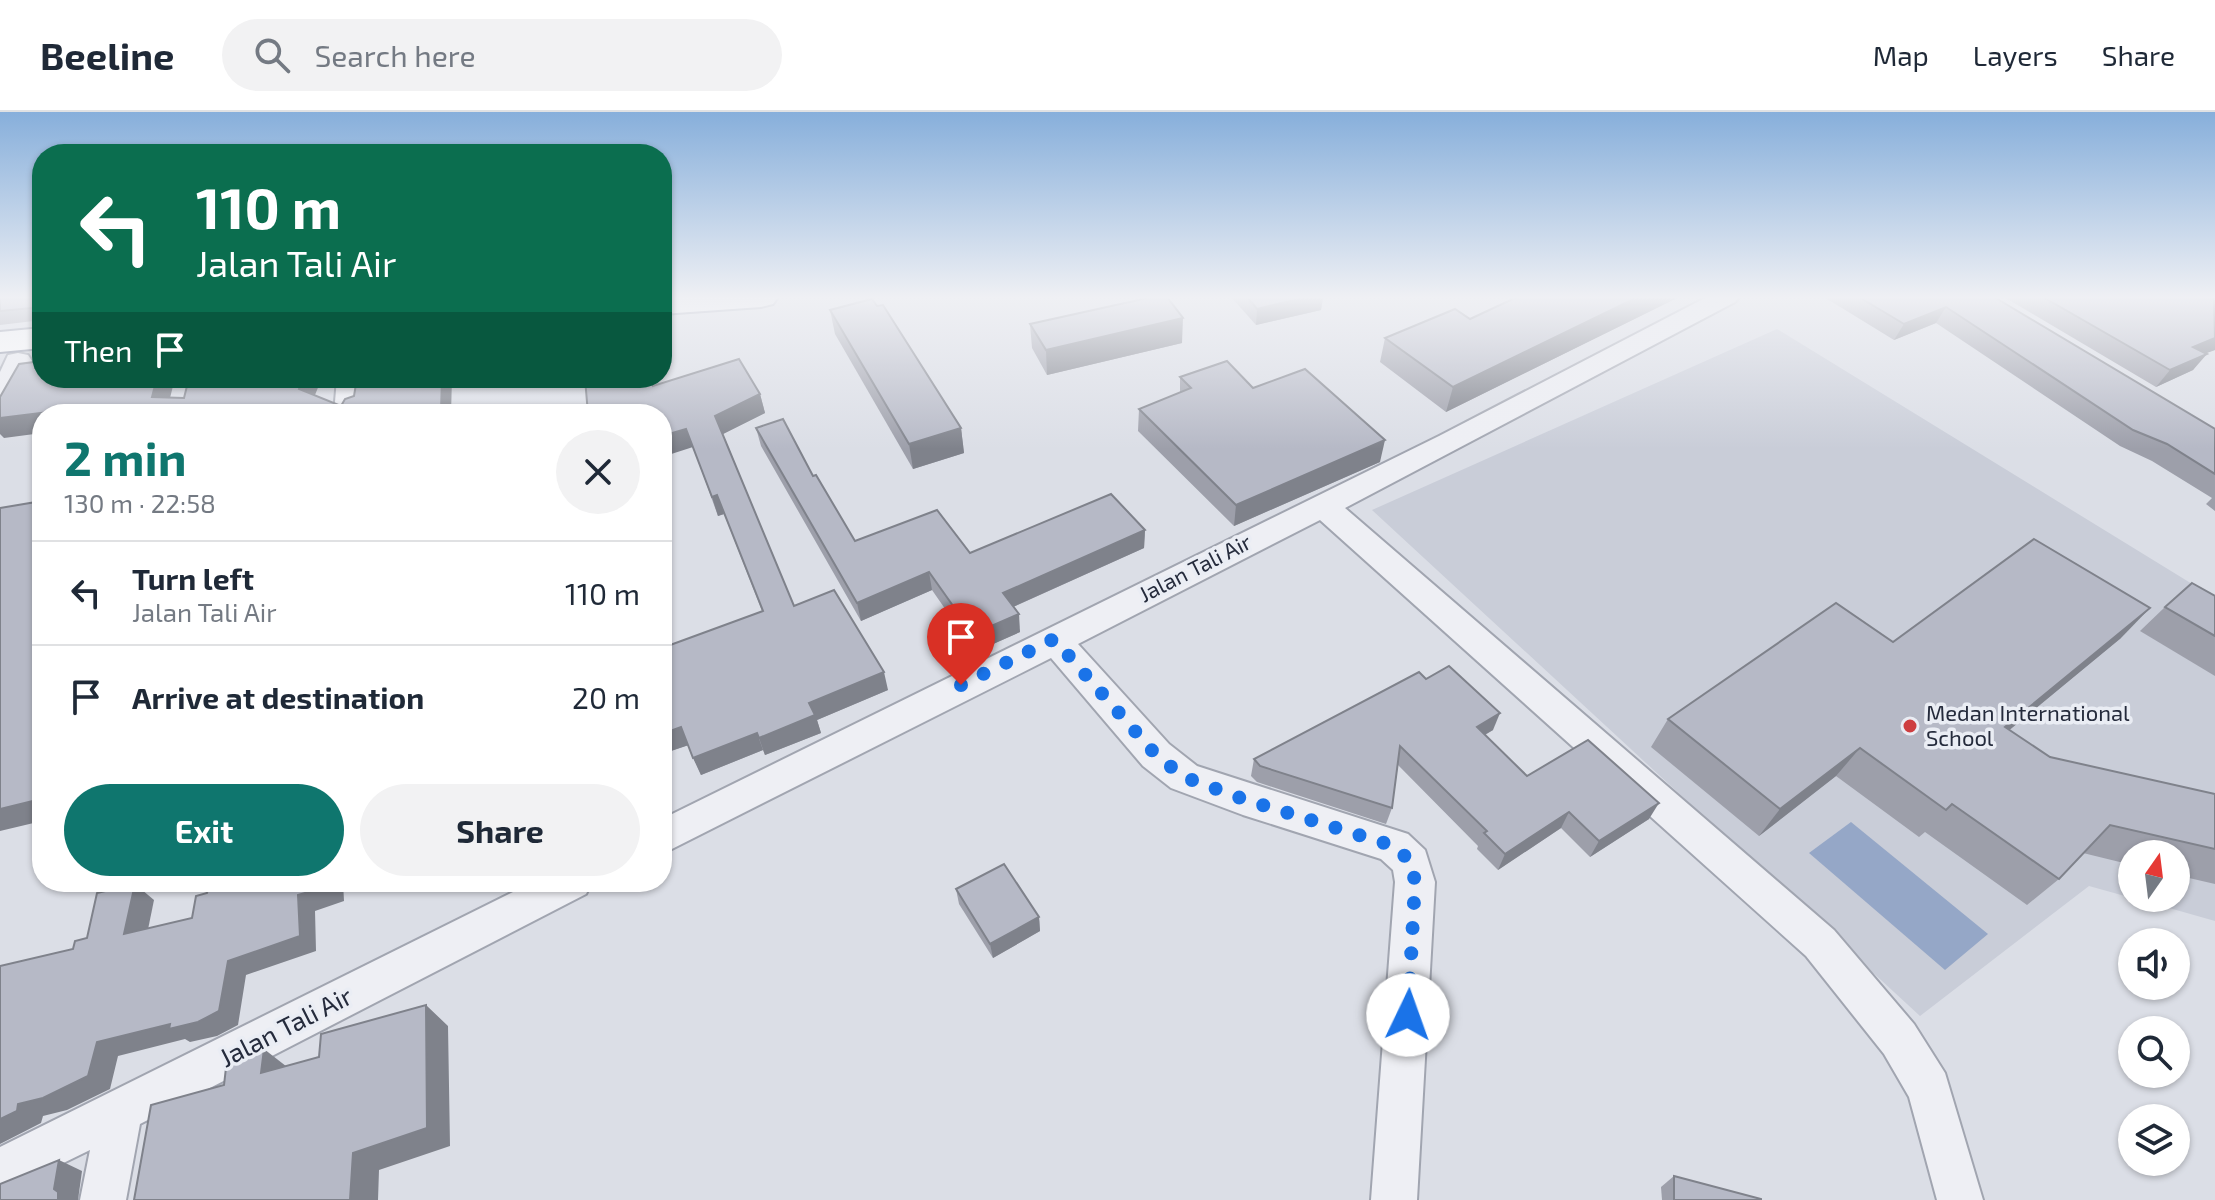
<!DOCTYPE html>
<meta charset="utf-8">
<style>
:root{--surface:#fff;--page:#f2f2f3;--text:#1f2937;--muted:#747a83;--line:#e0e1e3;--accent:#0f766e}
body{margin:0;font-family:"Exo 2",sans-serif;background:var(--page);color:var(--text);height:100vh;display:flex;flex-direction:column;font-size:30px;white-space:nowrap}
*{box-sizing:border-box;margin:0}
p{font-size:26px;color:var(--muted)}
.icon{flex:none;width:44px;height:44px;fill:none;stroke:currentColor;stroke-width:2;stroke-linecap:round;stroke-linejoin:round}
.map{position:relative;flex:1;overflow:hidden}
.side{position:absolute;left:32px;top:292px;width:640px;height:488px;display:flex;flex-direction:column;background:var(--surface);border-radius:32px;box-shadow:0 2px 6px #0004}
.side>*{flex:none}
.hud{position:absolute;left:32px;top:32px;width:640px;height:244px;border-radius:32px;box-shadow:0 2px 6px #0004;background:#0b6e4f;color:#fff;overflow:hidden}
.needle{width:52px;rotate:14deg}
.fabs{position:absolute;left:2118px;top:728px;display:grid;gap:16px}
.fabs a{display:grid;place-items:center;width:72px;height:72px;border-radius:50%;background:var(--surface);box-shadow:0 2px 6px #0004;font-size:40px}
.pin{position:absolute;display:grid;place-items:center;width:68px;height:68px;color:#fff;margin:-82px -34px;border-radius:50% 50% 50% 0;rotate:-45deg;box-shadow:0 0 8px #0007}
.pin .icon{rotate:45deg}
.me{position:absolute;width:88px;margin:-44px;rotate:3deg;stroke-linejoin:round;filter:drop-shadow(0 0 6px #0008)}
.turn{display:flex;align-items:center;gap:28px;height:168px;padding:0 32px;font-size:36px}
.turn .icon{width:104px;height:104px;stroke-width:2.5}
.turn b{display:block;font-size:56px;line-height:68px}
.then{display:flex;align-items:center;height:76px;padding:0 32px;background:#0003;gap:16px;font-size:30px}
.round{display:grid;place-items:center;flex:none;width:84px;height:84px;border-radius:42px;background:var(--page)}
.head{display:flex;align-items:center;justify-content:space-between;height:136px;padding:0 32px}
h1{font-size:48px;font-weight:700;line-height:60px;color:var(--accent)}
.cta{display:flex;gap:16px;margin-top:auto;padding:16px 32px}
.cta a{flex:1;height:92px;border-radius:48px;background:var(--accent);color:#fff;font-size:32px;font-weight:700;line-height:92px;text-align:center}
.cta a+a{background:var(--page);color:var(--text)}
ul{padding:0;list-style:none}
li{display:flex;align-items:center;gap:24px;height:104px;padding:0 32px;border-top:2px solid var(--line)}
li div{flex:1}
li b{display:block;font-size:30px}
li em{font-style:normal}
header{display:flex;align-items:center;gap:48px;box-sizing:border-box;height:112px;padding:0 40px;background:var(--surface);border-bottom:2px solid var(--line)}
header strong{font-size:38px}
nav{display:flex;gap:44px;margin-inline-start:auto;font-size:28px}
.search{width:560px;height:72px;background:var(--page);display:flex;align-items:center;gap:20px;box-sizing:border-box;padding:0 28px;border-radius:44px;color:var(--muted);font-size:30px}
.map>svg:first-child{display:block}
</style>
<header>
<strong>Beeline</strong>
<div class="search"><svg class="icon" aria-label="search" viewBox="0 0 24 24"><circle cx="10" cy="10" r="6"/><path d="M15 15l6 6"/></svg>Search here</div>
<nav><a>Map</a><a>Layers</a><a>Share</a></nav>
</header>
<div class="map">
<svg width="2215" height="1088" viewBox="0 0 2215 1088">
<rect width="100%" height="100%" fill="#dbdee6"/>
<path fill="#c9cdd8" d="M1777,217L2215,486V809L2134,786H2176V742H2132V786L2089,774L1920,904L1372,398Z"/>
<path fill="#95a7c7" d="M1851,710L1988,822L1945,858L1809,741Z"/>
<g fill="none" stroke-linecap="round" stroke-linejoin="round">
<g stroke="#a1a5b0" stroke-width="4">
<g id="minor">
<path d="M1707,185H1739L1735,190L1345,396L1834,818L1914,912L1945,961L1983,1088H1937L1909,985L1884,942L1806,844L1320,408L1078,532L1169,632L1197,654L1408,722L1425,738L1435,770L1417,1088H1371L1395,770L1393,758L1381,747L1243,703L1171,676L1143,654L1051,546L662,742V707L1439,324Z"/>
<path d="M18,241L28,243L32,249L14,293L10,299L0,302V260L8,243Z"/>
<path d="M337,266H365L362,302H334Z"/>
<path d="M533,770H592L586,782L140,1012L126,1088H80L90,1038L0,1082V1035Z"/>
</g>
</g>
<g stroke="#83899c" stroke-width="4">
<g id="trunk">
<path d="M662,185H778L773,192L761,195L662,202Z"/>
<path d="M42,216V236L0,240V220Z"/>
</g>
</g>
<use href="#minor" fill="#eeeff4" fill-rule="evenodd"/>
<use href="#trunk" fill="#fff" fill-rule="evenodd"/>
</g>
<g fill="#9d9faa">
<path d="M0,185H42V208L0,213Z"/>
<path d="M1231,185H1323L1321,198L1256,213Z"/>
<path d="M1514,185H1681L1673,188L1446,300L1380,250L1385,226L1470,207L1515,186Z"/>
<path d="M1824,185H1994L2215,317V399L2206,392L2212,386L2152,349L2120,334L1936,211L1894,228Z"/>
<path d="M2004,185H2214L2215,238L2205,241L2193,258L2156,275Z"/>
<path d="M877,194L961,316L964,341L913,357L835,222L830,198Z"/>
<path d="M1030,212L1182,231L1047,263L1032,236Z"/>
<path d="M1180,265L1253,276L1380,350L1234,414L1138,319L1139,297L1180,281Z"/>
<path d="M656,272L760,282L765,301L723,322L794,494L888,578L817,608L821,621L765,643L763,638L701,663L688,633L662,642V536L762,499L724,402L718,404L693,335L662,302Z"/>
<path d="M756,316L813,364L855,429L970,441L1145,418L1144,436L1013,495L1020,520L975,540L932,478L861,509L761,334Z"/>
<path d="M2215,484V564L2140,519L2165,495Z"/>
<path d="M2121,526L2009,618L2050,645L2215,682V772L2176,763V742H2132V753L2083,741L2059,767L2027,793L1925,720L1919,725L1836,664L1759,724L1651,635L1668,607L1893,530Z"/>
<path d="M1426,567L1493,618L1485,623L1527,664L1649,707L1590,745L1561,716L1498,758L1477,737L1478,734L1398,653L1392,696L1386,712L1257,670L1251,664L1254,647Z"/>
<path d="M956,777L1039,805L1040,819L993,846L959,792Z"/>
<path d="M1674,1064L1761,1088H1662L1661,1075Z"/>
</g>
<g fill="#7f828b">
<path d="M1307,185H1323L1321,198L1256,213L1257,197Z"/>
<path d="M1638,185H1681L1673,188L1446,300L1453,275Z"/>
<path d="M1946,195L1936,211L1894,228L1904,212Z"/>
<path d="M1183,206L1182,231L1047,263L1046,238Z"/>
<path d="M2215,226V238L2180,251L2193,235Z"/>
<path d="M2207,242L2193,258L2156,275L2170,258Z"/>
<path d="M157,266H175L166,302L152,285Z"/>
<path d="M303,266H322L310,295L299,277Z"/>
<path d="M442,266H452L451,302H424Z"/>
<path d="M760,282L765,301L721,323L715,304Z"/>
<path d="M49,300L51,302H42V321L4,326L0,322V306Z"/>
<path d="M961,316L964,341L913,357L909,332Z"/>
<path d="M686,317L693,335L662,345V324Z"/>
<path d="M1385,328L1380,350L1234,414L1236,393Z"/>
<path d="M717,383L724,402L718,404L712,385Z"/>
<path d="M1145,418L1144,436L1004,499L1003,481Z"/>
<path d="M929,460L932,478L861,509L857,491Z"/>
<path d="M2150,496L2121,526L1978,644L2005,615Z"/>
<path d="M1019,502L1020,520L975,540L973,522Z"/>
<path d="M884,560L888,578L817,608L821,621L765,643L759,626L809,591Z"/>
<path d="M1500,601L1493,618L1470,631L1477,615Z"/>
<path d="M681,615L689,633L662,642V622Z"/>
<path d="M757,621L763,638L701,663L693,646Z"/>
<path d="M1860,636L1836,664L1759,724L1780,697Z"/>
<path d="M42,684V709L0,719V697Z"/>
<path d="M1659,691L1649,707L1590,745L1599,729Z"/>
<path d="M1569,700L1561,716L1498,758L1505,742Z"/>
<path d="M329,770H343L344,789L315,799L316,839L246,863L238,913L217,924L190,930L185,927L118,944L110,977L67,998L43,1004L41,1011L0,1032V1007L97,930L228,849L298,783Z"/>
<path d="M135,772L154,788L144,837L124,822Z"/>
<path d="M1039,805L1040,819L993,846L990,832Z"/>
<path d="M426,893L448,914L450,1034L379,1058L378,1088H350L353,1041Z"/>
<path d="M264,937L291,958L261,961Z"/>
<path d="M59,1048L82,1059L78,1088H58L54,1077Z"/>
</g>
<g fill="#b6b9c6" stroke="#7f828b" stroke-width="2">
<path d="M0,185H42V195L0,199Z"/>
<path d="M1152,185H1167L1183,206L1046,238L1030,212Z"/>
<path d="M1247,185H1307L1257,197Z"/>
<path d="M1517,185H1638L1453,275L1385,226L1455,197L1470,207Z"/>
<path d="M1859,185H1994L2215,317V362L2167,332L2133,318L1946,195L1904,212Z"/>
<path d="M2043,185H2214L2215,226L2193,235L2207,242L2170,258Z"/>
<path d="M872,187L877,194L883,193L961,316L909,332L830,198Z"/>
<path d="M739,247L760,282L715,304L794,494L834,478L884,560L809,591L815,603L759,626L757,621L693,646L681,615L662,622V536L763,499L717,383L712,385L686,317L662,324V302H644L642,299L625,302H588L585,266H652L653,274Z"/>
<path d="M42,249V266H157L152,285L184,286L189,266H210L209,268L222,266H303L299,277L341,294L345,287L354,284L357,266H442L441,299L424,302H48L49,300L0,306V285L19,252Z"/>
<path d="M1227,249L1253,276L1305,257L1385,328L1236,393L1139,297L1191,276L1180,265Z"/>
<path d="M783,307L813,364L816,363L855,429L937,398L970,441L1111,382L1145,418L1003,481L1019,502L973,522L929,460L857,491L756,316Z"/>
<path d="M42,316V326L37,327Z"/>
<path d="M42,389V684L41,687L0,697V396Z"/>
<path d="M2034,427L2150,496L2005,615L2050,645L2215,682V737L2110,713L2059,767L1952,692L1946,698L1860,636L1780,697L1668,607L1836,491L1893,530Z"/>
<path d="M2192,471L2215,484V524L2165,495Z"/>
<path d="M1449,554L1500,601L1477,615L1527,664L1588,628L1659,691L1599,729L1569,700L1505,742L1484,721L1487,719L1400,634L1392,696L1260,654L1254,647L1419,560L1426,567Z"/>
<path d="M1004,752L1039,805L990,832L956,777Z"/>
<path d="M209,770H329V774L298,783L300,824L228,849L219,899L198,910L169,917L170,912L97,930L88,964L43,986L18,992L17,999L0,1007V854L73,837L75,829L87,826L97,781L135,772L124,822L192,806L196,784L207,781Z"/>
<path d="M426,893L427,1016L353,1041L350,1088H134L151,993L224,973L227,947L264,937L261,961L319,945L321,922Z"/>
<path d="M59,1048L54,1077L58,1080V1088H0V1072Z"/>
<path d="M1674,1064L1761,1087V1088H1674Z"/>
</g>
<linearGradient id="sky" x2="0" y2="1"><stop stop-color="#87afdb"/><stop offset="0.55" stop-color="#eff0f4"/><stop offset="1" stop-color="#eff0f4" stop-opacity="0"/></linearGradient>
<rect width="2215" height="337" fill="url(#sky)"/>
<g fill="none" stroke-linecap="round" stroke-linejoin="round">
<path stroke="#1a73e8" stroke-width="14" stroke-dasharray="0 25.2" d="M961,573L1054,527L1156,643L1184,665L1243,687L1394,734L1411,750L1415,770L1408,903"/>
</g>
<circle fill="#ce3e40" stroke="#eaedf4" stroke-width="3" cx="1910" cy="614" r="8"/>
<g text-anchor="middle" stroke-width="7" stroke-linejoin="round" paint-order="stroke">
<g font-size="22" fill="#252b3c" stroke="#eaedf4">
<text transform="translate(1195 456) rotate(-27)" y="8">Jalan Tali Air</text>
</g>
<g font-size="22" fill="#252b3c" stroke="#eaedf4" text-anchor="start">
<text x="1926" y="609">Medan International<tspan x="1926" dy="25">School</tspan></text>
</g>
<g font-size="26" fill="#252b3c" stroke="#eaedf4">
<text transform="translate(286 915) rotate(-27)" y="9">Jalan Tali Air</text>
</g>
</g>
</svg>
<div class="fabs">
<a><svg class="needle" viewBox="-14 -14 28 28"><path d="M0-13l5 13h-10z" fill="#e53935"/><path d="M0 13l5-13h-10z" fill="#747a83"/></svg></a>
<a><svg class="icon" aria-label="sound" viewBox="0 0 24 24"><path d="M4 9h4l5-4v14l-5-4H4zM17 9q2 3 0 6"/></svg></a>
<a><svg class="icon" aria-label="search" viewBox="0 0 24 24"><circle cx="10" cy="10" r="6"/><path d="M15 15l6 6"/></svg></a>
<a><svg class="icon" aria-label="layers" viewBox="0 0 24 24"><path d="M12 4l9 5-9 5-9-5zM3 14l9 5 9-5"/></svg></a>
</div>
<div class="pin" style="left:961px;top:573px;background:#d93025"><svg class="icon" aria-label="arrive" viewBox="0 0 24 24"><path d="M6 21V4h12l-3 4 3 4H6"/></svg></div>
<svg class="me" style="left:1408px;top:903px" viewBox="-20 -20 40 40"><circle r="19" fill="#fff"/><path d="M0-13L10 11 0 6-10 11z" fill="#1a73e8"/></svg>
<div class="hud">
<div class="turn"><svg class="icon" aria-label="left" viewBox="0 0 24 24"><path d="M17 20v-9H6M10 6l-5 5 5 5"/></svg><div><b>110 m</b>Jalan Tali Air</div></div>
<div class="then">Then<svg class="icon" aria-label="arrive" viewBox="0 0 24 24"><path d="M6 21V4h12l-3 4 3 4H6"/></svg></div>
</div>
<section class="side">
<div class="head"><div><h1>2 min</h1><p>130 m · 22:58</p></div><a class="round"><svg class="icon" aria-label="close" viewBox="0 0 24 24"><path d="M6 6l12 12M18 6L6 18"/></svg></a></div>
<ul>
<li><svg class="icon" aria-label="left" viewBox="0 0 24 24"><path d="M17 20v-9H6M10 6l-5 5 5 5"/></svg><div><b>Turn left</b><p>Jalan Tali Air</p></div><em>110 m</em></li>
<li><svg class="icon" aria-label="arrive" viewBox="0 0 24 24"><path d="M6 21V4h12l-3 4 3 4H6"/></svg><div><b>Arrive at destination</b></div><em>20 m</em></li>
</ul>
<div class="cta"><a>Exit</a><a>Share</a></div>
</section>
</div>
